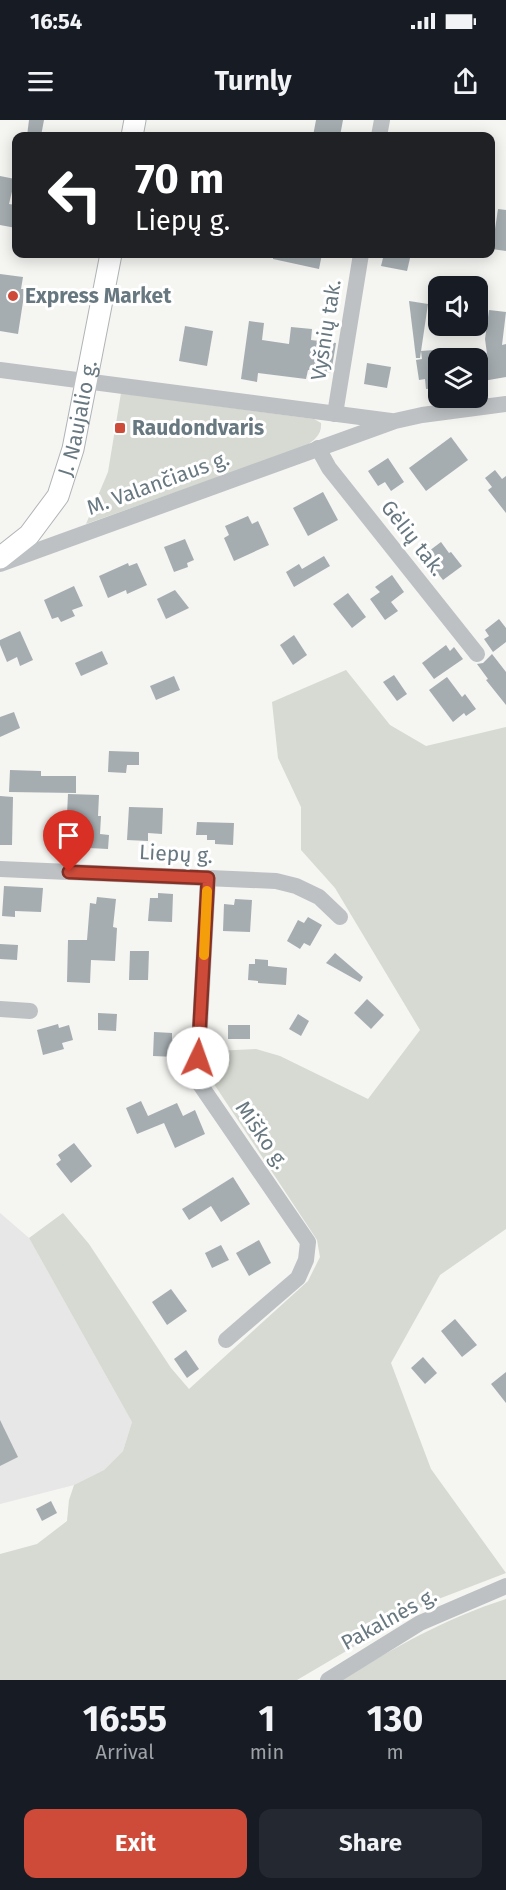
<!DOCTYPE html>
<meta charset="utf-8">
<style>
:root{--surface:#171b24;--page:#242831;--text:#f1f3f6;--muted:#9ea1a6;--accent:#ce4b3a}
body{margin:0;font-family:"Fira Sans",sans-serif;background:var(--page);color:var(--text);height:100vh;display:flex;flex-direction:column;font-size:22px;white-space:nowrap}
*{box-sizing:border-box;margin:0}
p{font-size:20px;color:var(--muted)}
.icon{flex:none;width:33px;height:33px;fill:none;stroke:currentColor;stroke-width:2;stroke-linecap:round;stroke-linejoin:round}
.map{position:relative;height:1560px;overflow:hidden}
.sheet{display:flex;flex-direction:column;background:var(--surface);flex:1}
.sheet>*{flex:none}
.guide{position:absolute;left:12px;top:12px;width:483px;height:126px;border-radius:12px;box-shadow:0 3px 15px #0003;background:#202124;color:#fff;overflow:hidden}
.fabs{position:absolute;left:428px;top:156px;display:grid;gap:12px}
.fabs a{display:grid;place-items:center;width:60px;height:60px;border-radius:12px;background:var(--surface);box-shadow:0 3px 15px #0003;font-size:30px}
.pin{position:absolute;display:grid;place-items:center;width:51px;height:51px;color:#fff;margin:-62px -26px;border-radius:50% 50% 50% 0;rotate:-45deg;box-shadow:0 0 6px #0007}
.pin .icon{rotate:45deg}
.me{position:absolute;width:66px;margin:-33px;rotate:3deg;stroke-linejoin:round;filter:drop-shadow(0 0 4px #0008)}
.turn{display:flex;align-items:center;gap:21px;height:126px;padding:0 24px;font-size:27px}
.turn .icon{width:78px;height:78px;stroke-width:2.5}
.turn b{display:block;font-size:42px;line-height:51px}
.eta{display:flex;justify-content:space-evenly;align-items:center;height:102px;text-align:center}
.eta b{font-size:36px;font-weight:700;line-height:42px}
.primary-button{display:flex;gap:12px;margin-top:auto;padding:12px 24px}
.primary-button a{flex:1;height:69px;border-radius:12px;background:var(--accent);color:#fff;font-size:24px;font-weight:700;line-height:69px;text-align:center}
.primary-button a+a{background:var(--page);color:var(--text)}
.status{display:flex;justify-content:space-between;align-items:center;height:42px;padding:0 30px;background:var(--surface);direction:ltr}
.status svg{height:16px;fill:currentColor}
header{display:flex;justify-content:space-between;align-items:center;height:78px;padding:0 24px;background:var(--surface);font-size:27px;font-weight:700}
.map>svg:first-child{display:block}
</style>
<div class="status"><b>16:54</b><svg viewBox="0 0 49 12"><path d="M0 12V9h3v3zM5 12V6h3v6zM10 12V3h3v9zM15 12V0h3v12zM26 1h20v11H26zM47 4h2v5h-2z"/></svg></div>
<header><svg class="icon" aria-label="menu" viewBox="0 0 24 24"><path d="M4 6h16M4 12h16M4 18h16"/></svg>Turnly<svg class="icon" aria-label="share" viewBox="0 0 24 24"><path d="M12 15V3M7 8l5-5 5 5M5 13v7h14v-7"/></svg></header>
<div class="map">
<svg width="506" height="1560" viewBox="0 0 506 1560">
<rect width="100%" height="100%" fill="#f5f5f2"/>
<path fill="#e6e7e6" d="M0,1093L29,1118L132,1302L123,1331L104,1350L74,1365L0,1384Z"/>
<g fill="#d6dad2">
<path d="M121,273L314,299L321,303C322,315 314,320 306,326L86,404L108,352Z"/>
<path d="M346,550L390,605L426,626L506,607V1109L440,1155L391,1243L431,1349L506,1453L428,1483L297,1560H0V1434L37,1424L67,1401L69,1380L74,1365L104,1350L123,1331L132,1302L29,1118L63,1093L89,1124L171,1248L189,1269L308,1161L320,1137L317,1120L214,964L215,931L256,929L280,936L368,979L420,910L335,768L301,730V687L278,638L272,582Z"/>
<path d="M506,1479V1560H342C394,1527 447,1498 506,1479Z"/>
</g>
<g fill="#a5adb1">
<path d="M29,0H44L41,16H27Z"/>
<path d="M316,0H343L340,16H313Z"/>
<path d="M0,56L15,59L9,84L16,85V108L0,105Z"/>
<path d="M498,89L506,90V131L492,129Z"/>
<path d="M273,134H322L319,149L273,139Z"/>
<path d="M384,134H411L407,151L381,146Z"/>
<path d="M0,154L23,157L21,169H25L18,214L0,211Z"/>
<path d="M409,181L428,184L420,238H416Z"/>
<path d="M489,190L506,192L502,225L506,224V257L483,261L480,243L488,241L485,219Z"/>
<path d="M249,201L264,203L262,220L289,224L291,207L312,209L311,220L336,223L331,253L308,250L306,259L258,253L257,262L241,259Z"/>
<path d="M185,206L213,211L207,246L179,241Z"/>
<path d="M434,230V236L438,235V268L426,269L425,259L419,260L416,240L422,239L421,231Z"/>
<path d="M367,243L391,247L387,268L364,264Z"/>
<path d="M451,317L468,340L426,371L409,348Z"/>
<path d="M388,338L404,362L391,371L385,362L378,366L368,351Z"/>
<path d="M495,350L502,359L506,356V393L488,370L492,367L485,358Z"/>
<path d="M323,372L338,400L308,416L293,388Z"/>
<path d="M248,396L252,404L258,401L269,425L234,441L224,418L229,415L225,406Z"/>
<path d="M185,419L194,440L187,443L188,447L174,452L164,427Z"/>
<path d="M441,422L449,433L451,432L462,446L443,460L436,451L433,454L421,437Z"/>
<path d="M324,436L330,446L294,467L286,452L299,444L302,449Z"/>
<path d="M128,443L129,446L137,443L147,465L127,474L126,470L108,478L99,456Z"/>
<path d="M392,455L404,472L391,482L398,491L385,500L370,479L380,472L375,467Z"/>
<path d="M74,466L83,486L72,490L75,496L61,502L58,497L52,499L44,480Z"/>
<path d="M175,470L189,488L166,499L157,479Z"/>
<path d="M348,473L366,497L352,508L333,484Z"/>
<path d="M499,499L506,508V522L493,532L484,519L489,516L485,510Z"/>
<path d="M20,511L33,540L20,546L17,537L7,542L0,525V520Z"/>
<path d="M294,515L307,535L293,545L280,525Z"/>
<path d="M446,525L450,531L454,527L463,539L434,559L422,543Z"/>
<path d="M102,531L108,544L81,556L75,543Z"/>
<path d="M492,534L506,552V585L486,560L488,559L477,544L483,543Z"/>
<path d="M394,555L407,574L397,581L383,562Z"/>
<path d="M174,556L180,570L156,580L150,566Z"/>
<path d="M447,557L462,577L465,574L476,589L466,596L464,593L453,602L429,570Z"/>
<path d="M14,592L20,608L0,617V597Z"/>
<path d="M109,631L139,632V645H127L126,653L108,652Z"/>
<path d="M10,650L41,651V656H76V673L9,672Z"/>
<path d="M68,674L99,675L98,696H101L100,714L109,715L108,729L70,727L71,715H66Z"/>
<path d="M0,676L13,677L12,725H0Z"/>
<path d="M129,687L163,688L162,714L148,713V721L127,720Z"/>
<path d="M197,702L234,703L233,725L215,724V720H207V715H196Z"/>
<path d="M4,766L43,768L41,792L15,791V797L2,796Z"/>
<path d="M158,773L173,774L172,802L148,801L150,778H158Z"/>
<path d="M97,777L116,779L113,807L117,808L115,841L91,840L90,863L67,862L68,820H87L90,783L96,784Z"/>
<path d="M235,779L252,780L250,812L223,811L224,784L234,785Z"/>
<path d="M308,797L322,805L310,826L304,823L300,829L287,821L298,800L304,803Z"/>
<path d="M0,824L18,825L17,840L0,839Z"/>
<path d="M130,831H149L148,860H129Z"/>
<path d="M335,833L363,857L360,862L326,843Z"/>
<path d="M255,839L268,840V846L287,848L286,865L258,863V861L248,860L249,844H255Z"/>
<path d="M367,879L384,895L371,909L354,893Z"/>
<path d="M98,893L117,894L116,911L98,910Z"/>
<path d="M298,894L309,901L301,916L289,909Z"/>
<path d="M58,904L59,908L69,905L73,920L62,923L64,929L43,935L37,910Z"/>
<rect x="228" y="905" width="22" height="14"/>
<path d="M154,912L172,913V920H177L176,937L153,936Z"/>
<path d="M141,981L148,996L177,983L183,996L195,990L205,1014L175,1028L164,1003L137,1014L126,988Z"/>
<path d="M74,1023L92,1046L71,1063L56,1044L61,1040L58,1035Z"/>
<path d="M233,1057L250,1084L221,1102L211,1086L189,1100L182,1089Z"/>
<path d="M259,1120L271,1143L249,1156L236,1133Z"/>
<path d="M221,1125L229,1140L212,1148L205,1133Z"/>
<path d="M171,1169L187,1191L167,1205L152,1182Z"/>
<path d="M455,1199L477,1225L462,1237L441,1211Z"/>
<path d="M186,1230L199,1249L187,1258L174,1239Z"/>
<path d="M423,1237L437,1253L425,1264L411,1248Z"/>
<path d="M506,1252V1283L491,1264Z"/>
<path d="M0,1300L18,1337L0,1346Z"/>
<path d="M51,1381L57,1393L42,1401L36,1389Z"/>
</g>
<g fill="none" stroke-linecap="round" stroke-linejoin="round">
<g stroke="#afb4b6" stroke-width="23">
<g id="major">
<path d="M132,16L135,0"/>
<path id="s1" d="M0,438L29,415L58,376L73,329L111,134"/>
</g>
</g>
<g stroke="#bdc1c4" stroke-width="16">
<path d="M379,16L382,0"/>
<path d="M0,250L391,301"/>
<path d="M335,294L361,134"/>
<path d="M318,328L329,348L477,534"/>
<path d="M0,444L395,301L422,295L506,284"/>
<path d="M0,749L276,761L296,766L319,777L340,797"/>
<path d="M208,758L197,960L308,1122L306,1140L298,1158L226,1220"/>
<path d="M0,889L30,891"/>
<path d="M328,1560L420,1503L506,1466"/>
</g>
<use href="#major" stroke="#fff" stroke-width="21"/>
</g>
<g fill="none" stroke-linecap="round" stroke-linejoin="round">
<g stroke="#863126" stroke-width="15">
<path id="route" d="M69,752L208,758L198,938"/>
</g>
<use href="#route" stroke="#ce4b3a" stroke-width="10"/>
<path stroke="#f59e0b" stroke-width="10" d="M204,835L207,771"/>
</g>
<g fill="#ce4b3a" stroke="#fff" stroke-width="2">
<circle cx="13" cy="176" r="6"/>
<rect x="114" y="302" width="12" height="12" rx="3"/>
</g>
<g text-anchor="middle" stroke-width="6" stroke-linejoin="round" paint-order="stroke">
<g font-size="21" font-weight="bold" fill="#687880" stroke="#fff" text-anchor="start">
<text x="25" y="183">Express Market</text>
<text x="132" y="315">Raudondvaris</text>
</g>
<g font-size="21" fill="#687880" stroke="#fff">
<text transform="translate(326 210) rotate(-81)" y="7">Vyšnių tak.</text>
<text dy="7" stroke="none"><textPath href="#s1" startOffset="166">J. Naujalio g.</textPath></text>
<text transform="translate(158 363) rotate(-20)" y="7">M. Valančiaus g.</text>
<text transform="translate(413 418) rotate(52)" y="7">Gėlių tak.</text>
<text transform="translate(176 734) rotate(3)" y="7">Liepų g.</text>
<text transform="translate(262 1015) rotate(56)" y="7">Miško g.</text>
<text transform="translate(389 1499) rotate(-29)" y="7">Pakalnės g.</text>
</g>
</g>
</svg>
<div class="fabs">
<a><svg class="icon" aria-label="sound" viewBox="0 0 24 24"><path d="M4 9h4l5-4v14l-5-4H4zM17 9q2 3 0 6"/></svg></a>
<a><svg class="icon" aria-label="layers" viewBox="0 0 24 24"><path d="M12 4l9 5-9 5-9-5zM3 14l9 5 9-5"/></svg></a>
</div>
<div class="pin" style="left:69px;top:752px;background:#d93025"><svg class="icon" aria-label="arrive" viewBox="0 0 24 24"><path d="M6 21V4h12l-3 4 3 4H6"/></svg></div>
<svg class="me" style="left:198px;top:938px" viewBox="-20 -20 40 40"><circle r="19" fill="#fff"/><path d="M0-13L10 11 0 6-10 11z" fill="#ce4b3a"/></svg>
<div class="guide">
<div class="turn"><svg class="icon" aria-label="left" viewBox="0 0 24 24"><path d="M17 20v-9H6M10 6l-5 5 5 5"/></svg><div><b>70 m</b>Liepų g.</div></div>
</div>
</div>
<section class="sheet">
<div class="eta">
<div><b>16:55</b><p>Arrival</p></div>
<div><b>1</b><p>min</p></div>
<div><b>130</b><p>m</p></div>
</div>
<div class="primary-button"><a>Exit</a><a>Share</a></div>
</section>
